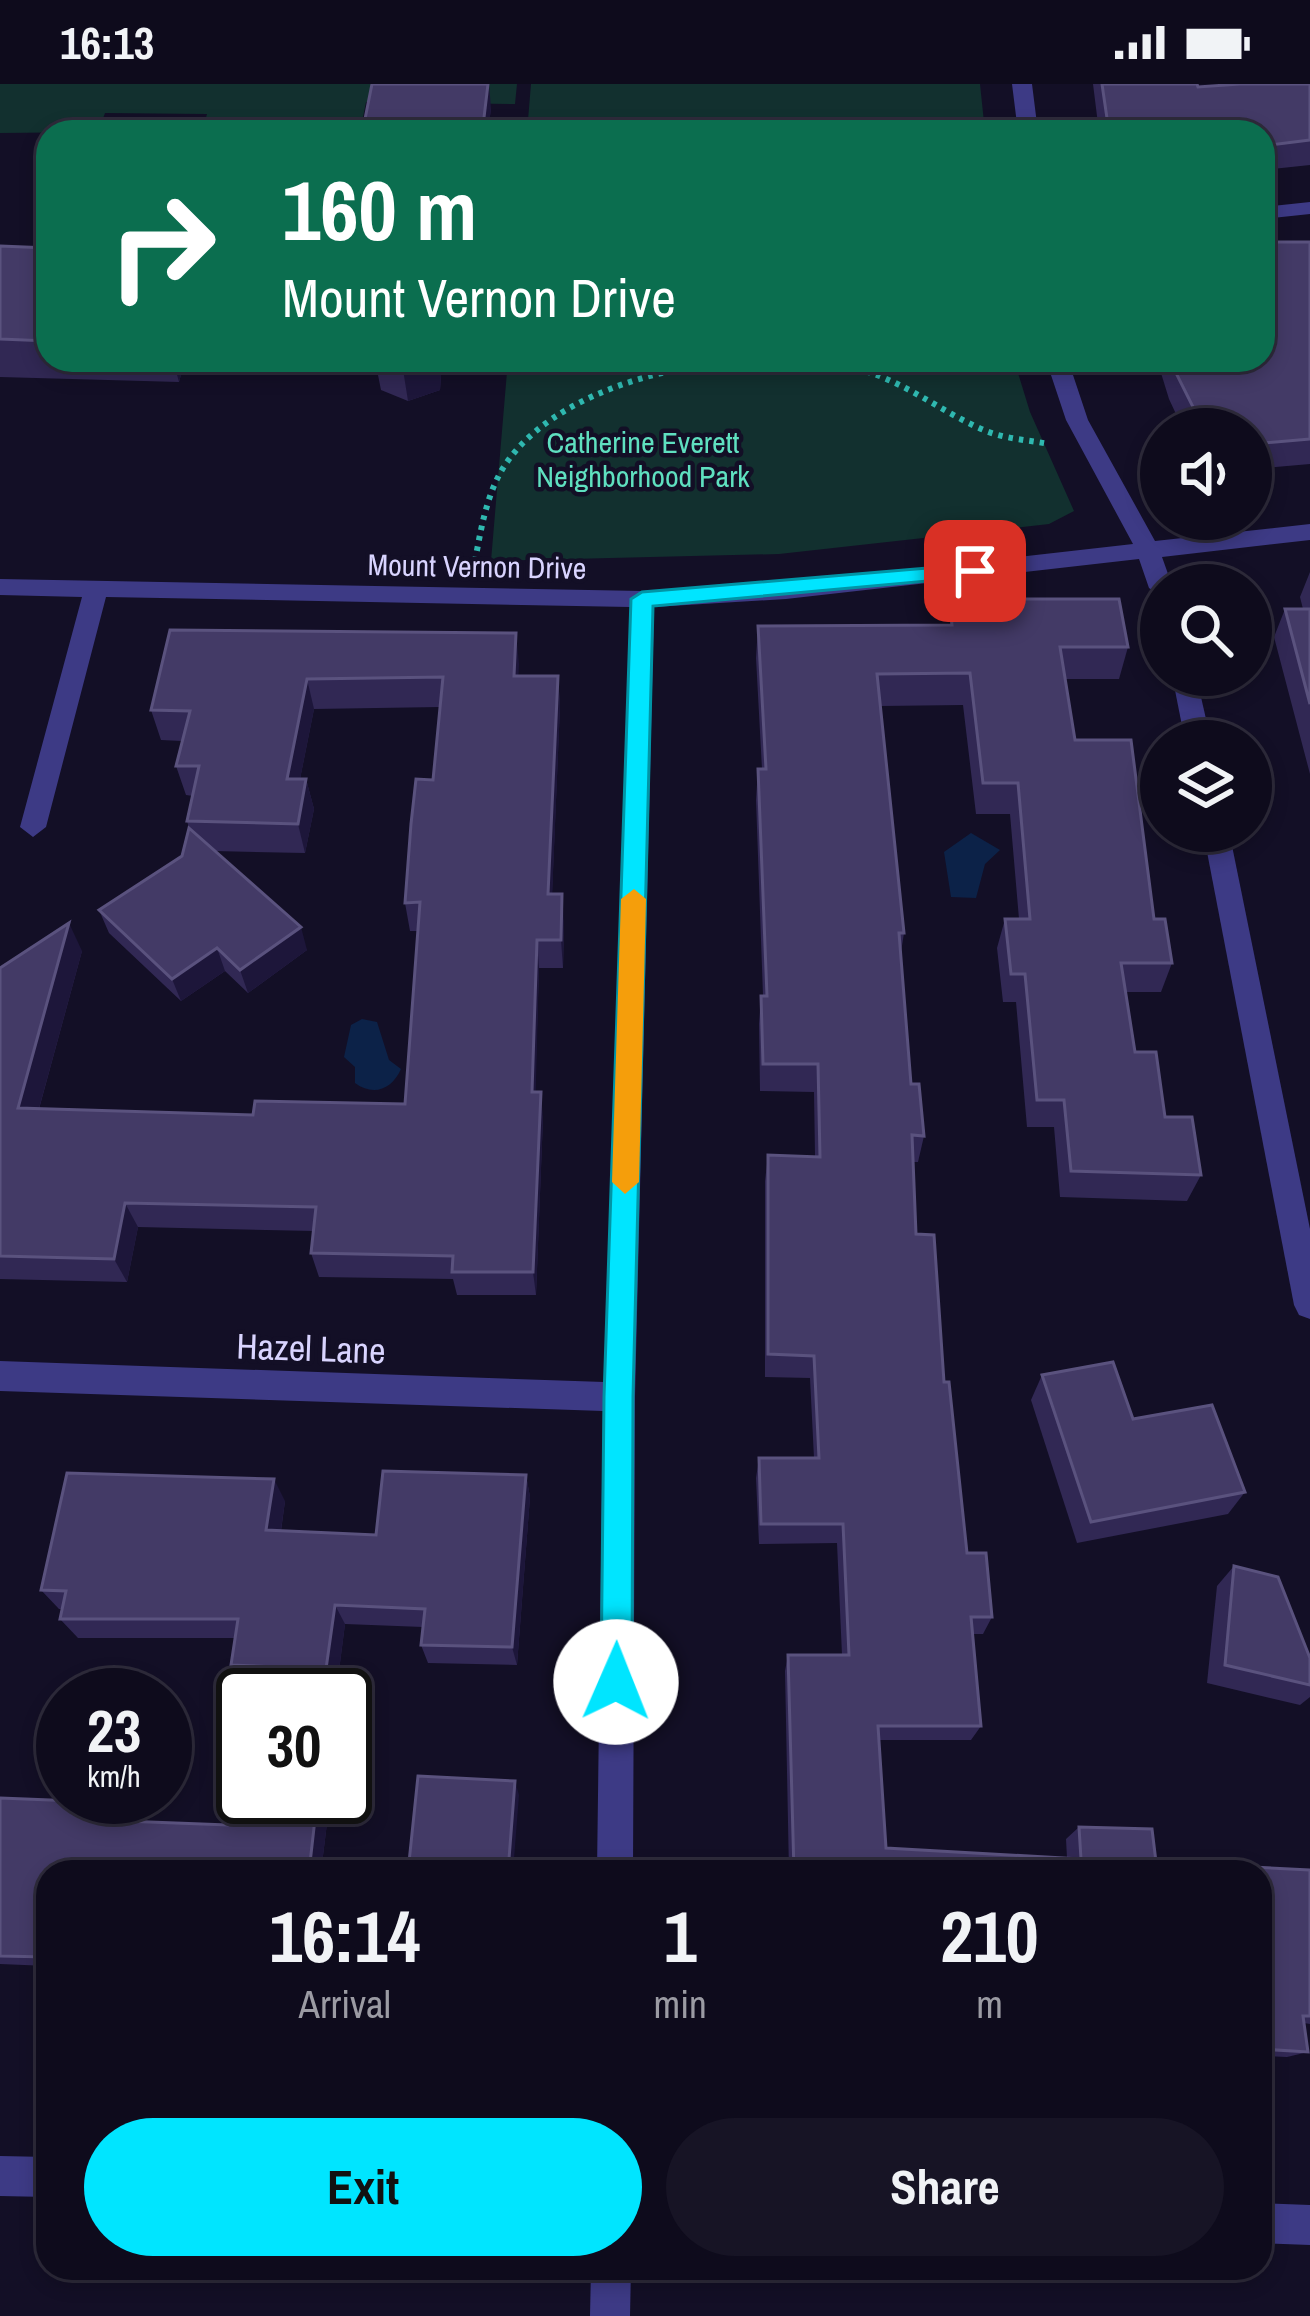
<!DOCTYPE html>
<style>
:root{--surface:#0e0b1c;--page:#171425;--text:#f1f3f6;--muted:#9b9ba3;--line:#2e2b3b;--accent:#00e5ff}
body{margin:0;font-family:"Archivo Narrow",sans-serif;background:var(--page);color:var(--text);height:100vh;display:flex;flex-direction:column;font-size:45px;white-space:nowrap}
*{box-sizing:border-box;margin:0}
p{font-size:39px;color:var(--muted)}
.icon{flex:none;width:66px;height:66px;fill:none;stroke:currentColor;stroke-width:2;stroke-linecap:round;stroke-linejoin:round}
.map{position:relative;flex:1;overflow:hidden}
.side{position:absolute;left:36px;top:1776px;width:1236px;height:420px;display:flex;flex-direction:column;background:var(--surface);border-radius:36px;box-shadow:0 6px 18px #0003,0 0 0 3px var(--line)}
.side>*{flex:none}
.top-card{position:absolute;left:36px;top:36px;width:1239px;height:252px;border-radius:36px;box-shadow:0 6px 18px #0003,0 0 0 3px var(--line);background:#0b6e4f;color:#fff;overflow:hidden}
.controls{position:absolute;left:1140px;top:324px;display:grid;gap:24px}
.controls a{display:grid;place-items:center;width:132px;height:132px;border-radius:50%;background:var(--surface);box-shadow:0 6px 18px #0003,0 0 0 3px var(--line);font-size:60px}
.speed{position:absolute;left:36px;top:1584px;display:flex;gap:24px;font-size:60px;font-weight:700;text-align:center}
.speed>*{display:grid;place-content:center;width:156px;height:156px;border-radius:50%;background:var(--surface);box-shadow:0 6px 18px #0003,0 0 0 3px var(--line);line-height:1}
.speed small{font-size:30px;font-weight:400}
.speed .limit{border:6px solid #111;border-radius:18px;background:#fff;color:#111}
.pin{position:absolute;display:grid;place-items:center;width:102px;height:102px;color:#fff;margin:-51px;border-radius:24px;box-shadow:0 6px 18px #0006}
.me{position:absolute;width:132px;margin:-66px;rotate:1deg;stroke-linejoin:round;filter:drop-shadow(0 0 9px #0008)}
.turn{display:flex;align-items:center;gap:42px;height:252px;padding:0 48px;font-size:54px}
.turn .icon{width:156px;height:156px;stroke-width:2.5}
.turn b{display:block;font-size:84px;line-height:102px}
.eta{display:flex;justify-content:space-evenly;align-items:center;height:204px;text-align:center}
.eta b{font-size:72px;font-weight:800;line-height:84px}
.cta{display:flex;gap:24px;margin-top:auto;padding:24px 48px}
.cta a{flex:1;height:138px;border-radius:72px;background:var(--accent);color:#111;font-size:48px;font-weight:800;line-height:138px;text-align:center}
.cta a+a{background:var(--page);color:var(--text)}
.status{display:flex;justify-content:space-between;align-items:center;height:84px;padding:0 60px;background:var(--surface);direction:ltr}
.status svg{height:33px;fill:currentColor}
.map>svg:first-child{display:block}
</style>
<div class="status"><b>16:13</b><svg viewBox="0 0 49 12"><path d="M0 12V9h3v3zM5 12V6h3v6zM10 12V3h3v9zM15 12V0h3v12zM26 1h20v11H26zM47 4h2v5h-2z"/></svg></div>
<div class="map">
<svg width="1310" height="2232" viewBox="0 0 1310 2232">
<rect width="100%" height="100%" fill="#130f26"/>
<g fill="#12302f">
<path d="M0,0H517L515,20L366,18L360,48H202L207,30L105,29L98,48L0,49Z"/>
<path d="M531,0H980L985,48H527Z"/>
<path d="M508,276H1014L1030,328L1074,427L1049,440L779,470L491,477Z"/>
</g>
<g fill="#0c2248">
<path d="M971,749L1000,766L985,780L976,814L951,813L944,768Z"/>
<path d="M362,935L377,938L389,976L401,985C392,1005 374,1013 355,999V983L344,973L351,941Z"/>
</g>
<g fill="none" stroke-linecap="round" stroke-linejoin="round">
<path stroke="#2fb8b0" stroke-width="6" stroke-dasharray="4.5 6" stroke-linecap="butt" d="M475,477C481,445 487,408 505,381C568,286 759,258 862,286C907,299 943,329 986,347C1006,355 1028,356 1049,360"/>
<g fill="#3d3a85" fill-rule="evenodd">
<path d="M1012,0H1032L1038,48H1018Z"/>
<path d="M1310,118V130L1263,135V123Z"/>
<path d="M1046,276H1068L1088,336L1155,457L1310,440V456L1162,473L1172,501H1161V512L1149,504L1139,475L786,515L654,523L635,1313L633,1788H597L603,1327L0,1307V1277L604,1298L630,523L106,513L46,743L33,753L20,743L82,513L0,511V495L642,507L786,499L1133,460L1066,336Z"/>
<path d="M1172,591H1196L1211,657H1185Z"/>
<path d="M1203,747H1229L1310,1145V1235L1299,1231L1294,1221Z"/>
<path d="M0,2072L48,2073V2113L0,2112Z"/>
<path d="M1260,2119L1310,2121V2161L1260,2159Z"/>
<path d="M591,2184H631L630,2232H590Z"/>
</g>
</g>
<g fill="#312854">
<path d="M1093,0H1197L1198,3L1310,0V81L1263,86V48H1099Z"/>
<path d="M491,24L488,48H365L364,40Z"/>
<path d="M1310,158V380L1251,385V345H1183L1169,315L1157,276H1263Z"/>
<path d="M0,162L48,164V276H185L179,298L0,293Z"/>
<path d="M375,276H446L442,277L440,306L408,317L381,306Z"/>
<path d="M1310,488V690L1274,553L1285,525H1303L1300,513Z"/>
<path d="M993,515L1128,563L1119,595H1065L1075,656L1172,879L1161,908H1125L1135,968L1165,1033L1201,1091L1187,1117L1060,1113L1054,1043H1027L1016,918H1003L997,864L1005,835H1019L1010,730H976L963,621L881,622L904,849L901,868L911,1000L924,1052L918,1078H913L916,1150L944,1298L967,1469L992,1533L983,1550H972L981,1642L971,1656H879L886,1764L1067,1774L1066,1755L1079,1743L1156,1778L1310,1786V1940L1304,1939L1308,1968L1287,1973L1260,1972V1788H789L785,1587L788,1571H842L837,1459L759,1460L756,1394L759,1374H814L810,1294L765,1293V1097L768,1071L815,1072L814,1008L760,1007L759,940L761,912H763L756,716L758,685H762L756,574L758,542L950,541L951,532H990Z"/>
<path d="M516,549L518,592H558L560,622L552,810L564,838L563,884H539L535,1008L543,1034L536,1211H457L453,1195L319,1193L311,1169L314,1147L138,1143L127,1198L0,1195V884L82,867L39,1025L253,1031L405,1020L418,847H410L405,819L433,696L440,623L314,625L300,695H306L314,725L305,769L214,767L307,866L248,909L225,887L181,917L109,849L99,826L182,772L189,744L187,737L193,712L186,711L176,682L182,657L161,656L151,626Z"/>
<path d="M1042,1291L1133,1335L1245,1408L1228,1430L1077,1459L1031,1316Z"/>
<path d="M526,1391L530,1413L517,1581L428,1579L421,1561L423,1543L345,1540L337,1602L244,1598L231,1581L235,1554H78L60,1535L62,1525H59L41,1506L285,1417L281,1447L376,1451Z"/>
<path d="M1234,1482L1310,1574V1613L1300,1621L1207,1599L1217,1502Z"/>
<path d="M0,1714L100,1718L118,1732L117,1737L228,1741L316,1726L327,1739L321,1788H48V1882L0,1880Z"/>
</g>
<g fill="#1d163a">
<path d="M489,0L491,24L488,48H483Z"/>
<path d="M173,276H185L179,298Z"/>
<path d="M411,276H446L442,277L440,306L408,317L402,279Z"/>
<path d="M516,549L519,580L517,623L514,592Z"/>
<path d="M558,592L560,622L551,838L548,810Z"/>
<path d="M307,595L314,625L294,725L287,695Z"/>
<path d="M306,695L314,725L305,769L298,740Z"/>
<path d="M562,810L564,838L563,884L561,856Z"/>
<path d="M69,839L82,867L32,1050L18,1024Z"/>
<path d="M301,843L307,866L248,909L240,886Z"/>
<path d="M537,856L539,884L535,1034L532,1008Z"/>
<path d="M217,864L225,887L181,917L172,895Z"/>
<path d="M541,1008L543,1034L536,1211L533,1188Z"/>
<path d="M125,1119L138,1143L127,1198L114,1175Z"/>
<path d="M526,1391L530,1413L517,1581L512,1563Z"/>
<path d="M274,1395L285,1417L278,1467L266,1446Z"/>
<path d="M335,1521L345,1540L337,1602L326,1585Z"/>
<path d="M515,1697L519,1711L513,1788H508Z"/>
<path d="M100,1718L118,1732L115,1749L97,1736Z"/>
<path d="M316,1726L327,1739L321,1788H309Z"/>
</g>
<g fill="#433a66" stroke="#5a527e" stroke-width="3">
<path d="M372,0H488L483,42L364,40Z"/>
<path d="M1102,0H1197L1198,3L1240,0H1310V56L1263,62V48H1109Z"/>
<path d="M271,42L353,43L352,48H269Z"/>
<path d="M1263,158H1310V355L1251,360V345H1204L1176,289L1172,276H1263Z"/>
<path d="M0,162L48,164V257L0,255Z"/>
<path d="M993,515H1119L1128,563H1060L1075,656H1131L1154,835H1165L1172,879H1121L1135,968H1156L1165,1033H1192L1201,1091L1071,1087L1064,1016H1037L1025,890H1011L1005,835H1030L1018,699H983L970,589L877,590L904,849H899L911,1000H919L924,1052L912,1051L916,1150L934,1151L944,1298H949L967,1469H986L992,1533H971L981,1642H878L886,1764L1081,1775L1079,1743L1152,1745L1156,1778L1310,1786V1932H1303L1308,1968L1260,1965V1788H794L788,1571H849L843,1440H761L759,1374H819L814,1272L768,1270V1071L820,1073L818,980H763L761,912H767L758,685H766L758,542L952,541L951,532L995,531Z"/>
<path d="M1285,525H1310V620Z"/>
<path d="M170,546L516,549L514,592H558L548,810H562L561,856H537L532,1008H541L533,1188H452L453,1172L311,1169L316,1123L125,1119L114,1175L0,1172V884L69,839L18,1024L253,1031L255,1017L405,1020L420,818L405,819L411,740L416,695L433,696L443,593L307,595L287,695H306L298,740L187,737L199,682H176L190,627L151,626Z"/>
<path d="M189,744L301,843L240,886L217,864L172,895L99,826L182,772Z"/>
<path d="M1113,1278L1133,1335L1212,1321L1245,1408L1091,1438L1042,1291Z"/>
<path d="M383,1387L526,1391L512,1563L421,1561L425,1525L335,1521L326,1585L231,1581L238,1535H60L66,1507L41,1506L67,1389L274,1395L266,1446L376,1451Z"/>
<path d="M1234,1482L1278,1493L1310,1574V1601L1225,1581Z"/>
<path d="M418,1692L515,1697L508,1788H408Z"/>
<path d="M0,1714L100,1718L97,1736L228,1741L230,1724L316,1726L309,1788H48V1873L0,1872Z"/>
</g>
<path fill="#00e5ff" stroke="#0095a6" stroke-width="3" d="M975,480L983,482V492L653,522L633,1313L632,1598L628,1609L616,1614L605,1609L601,1598L604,1313L631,515L642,508Z"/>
<path fill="#f59e0b" d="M634,805L646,815L639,1098L625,1110L612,1098L621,815Z"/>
<g text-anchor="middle" stroke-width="9" stroke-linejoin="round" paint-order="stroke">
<g font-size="30" fill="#5fe0c0" stroke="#130f26">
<text x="643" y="369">Catherine Everett<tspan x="643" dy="34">Neighborhood Park</tspan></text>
</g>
<g font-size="30" fill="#d9d4ff" stroke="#130f26">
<text transform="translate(477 483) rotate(1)" y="10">Mount Vernon Drive</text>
</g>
<g font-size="36" fill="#d9d4ff" stroke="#130f26">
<text transform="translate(311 1264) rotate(2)" y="13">Hazel Lane</text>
</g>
</g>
</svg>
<div class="controls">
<a><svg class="icon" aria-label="sound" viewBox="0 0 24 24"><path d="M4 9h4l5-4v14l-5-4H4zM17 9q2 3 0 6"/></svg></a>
<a><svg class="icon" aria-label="search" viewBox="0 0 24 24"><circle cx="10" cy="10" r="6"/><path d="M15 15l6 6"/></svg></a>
<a><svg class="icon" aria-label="layers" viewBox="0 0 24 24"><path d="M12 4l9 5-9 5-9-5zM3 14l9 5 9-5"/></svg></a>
</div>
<div class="speed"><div>23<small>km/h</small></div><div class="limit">30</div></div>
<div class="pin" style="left:975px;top:487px;background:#d93025"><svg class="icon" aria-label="arrive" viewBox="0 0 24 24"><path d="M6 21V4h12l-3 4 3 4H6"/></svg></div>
<svg class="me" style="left:616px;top:1598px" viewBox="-20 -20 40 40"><circle r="19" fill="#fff"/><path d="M0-13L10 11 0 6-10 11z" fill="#00e5ff"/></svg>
<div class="top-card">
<div class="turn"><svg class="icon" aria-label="right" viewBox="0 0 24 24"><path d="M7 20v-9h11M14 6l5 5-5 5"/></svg><div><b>160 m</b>Mount Vernon Drive</div></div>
</div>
<section class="side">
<div class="eta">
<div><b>16:14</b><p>Arrival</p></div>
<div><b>1</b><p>min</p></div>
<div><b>210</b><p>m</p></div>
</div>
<div class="cta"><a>Exit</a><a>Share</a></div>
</section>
</div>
